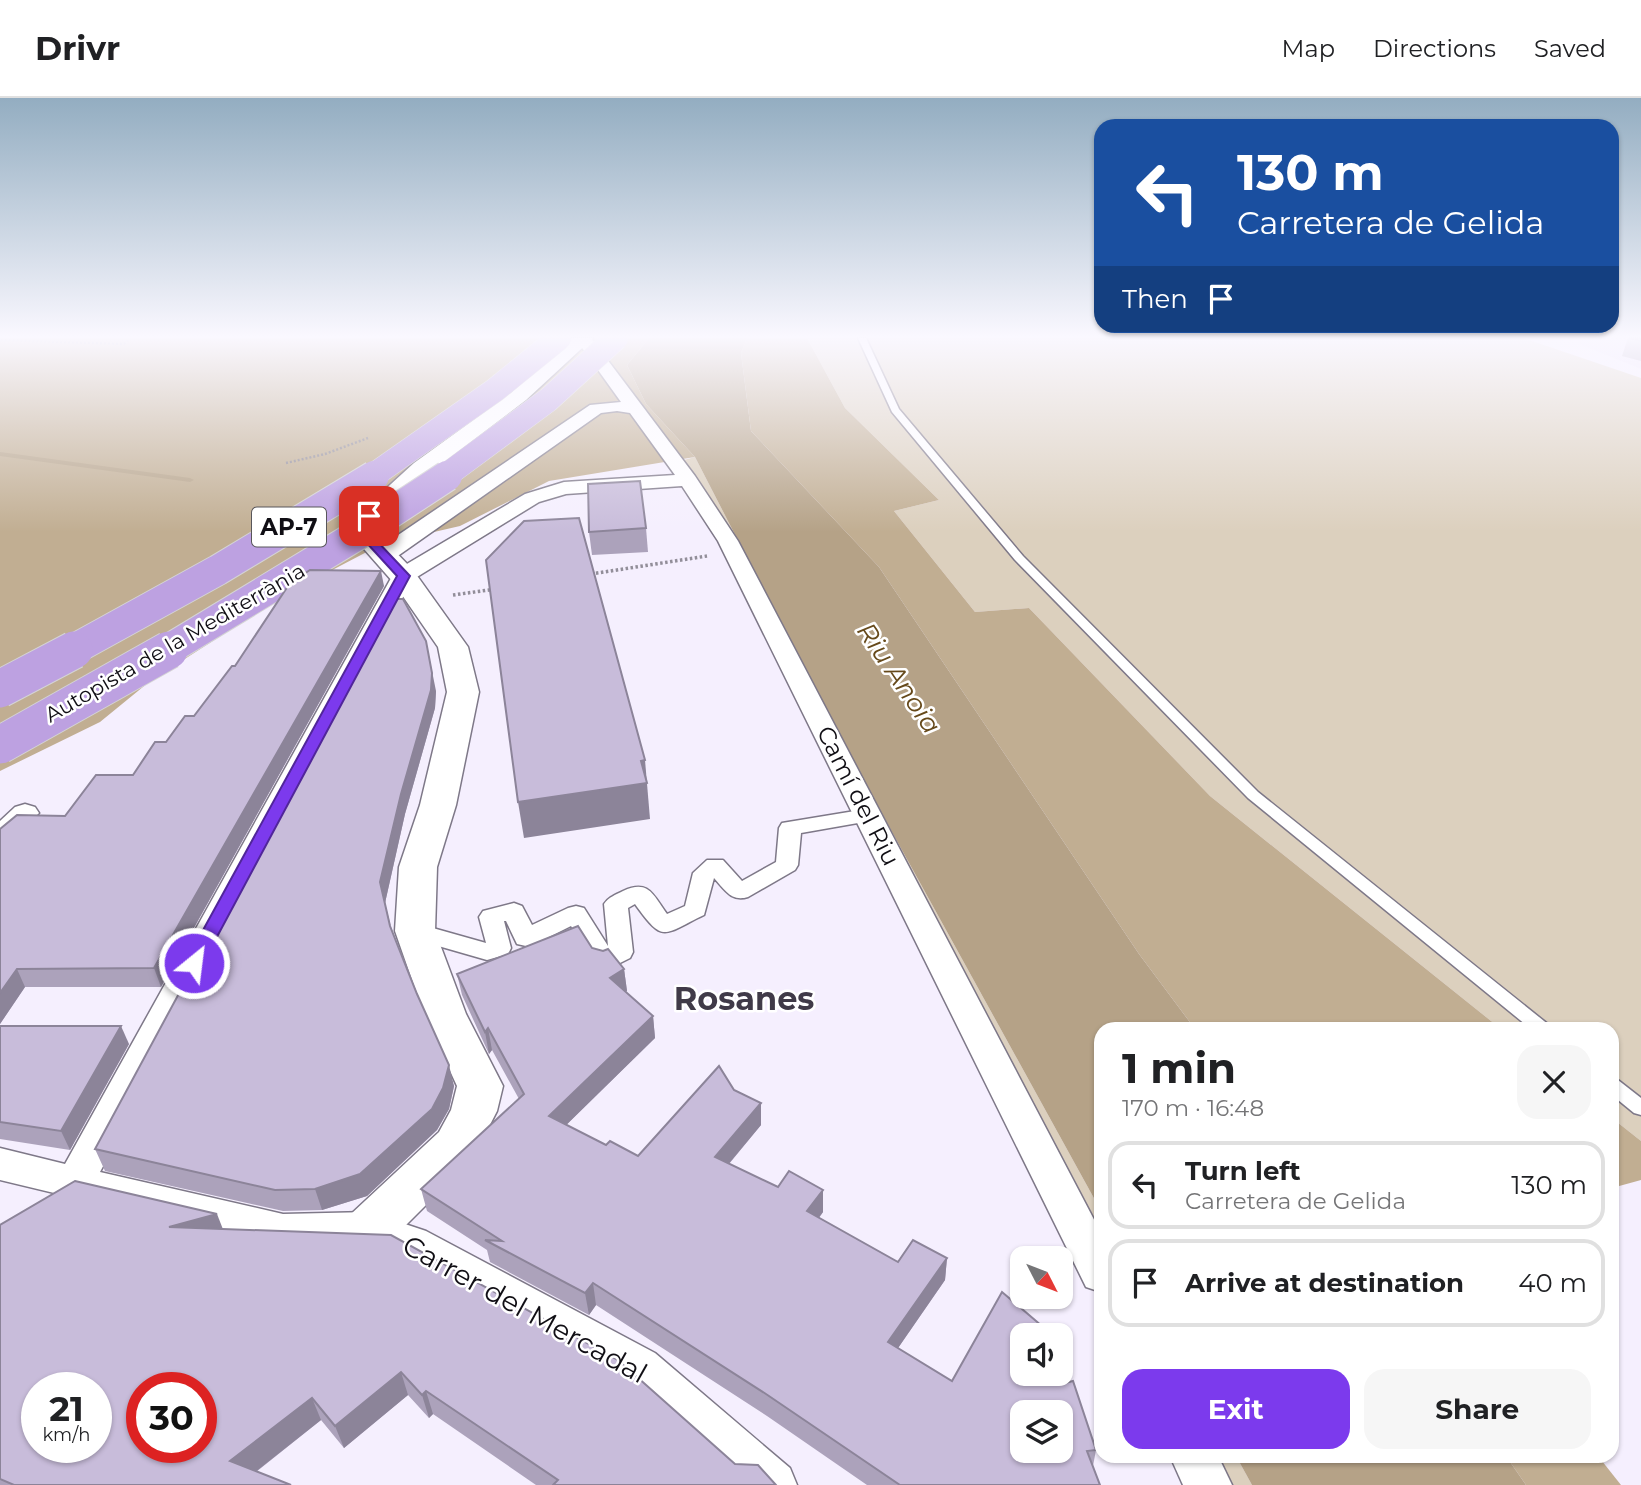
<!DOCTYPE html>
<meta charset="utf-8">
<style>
:root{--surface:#fff;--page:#f6f6f6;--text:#202124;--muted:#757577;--line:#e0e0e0;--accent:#7c3aed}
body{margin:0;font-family:Montserrat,sans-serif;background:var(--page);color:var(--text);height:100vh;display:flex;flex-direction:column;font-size:26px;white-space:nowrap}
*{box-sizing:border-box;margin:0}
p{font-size:23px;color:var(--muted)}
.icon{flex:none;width:38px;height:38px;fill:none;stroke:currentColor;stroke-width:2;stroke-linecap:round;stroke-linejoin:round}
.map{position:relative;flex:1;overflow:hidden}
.sheet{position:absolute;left:1094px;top:924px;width:525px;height:441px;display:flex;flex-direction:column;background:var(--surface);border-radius:21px;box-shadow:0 2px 5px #0004}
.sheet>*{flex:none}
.hud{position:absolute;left:1094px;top:21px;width:525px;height:214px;border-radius:21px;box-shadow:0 2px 5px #0004;background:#1a4fa0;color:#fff;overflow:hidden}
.needle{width:46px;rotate:132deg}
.controls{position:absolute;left:1010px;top:1148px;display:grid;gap:14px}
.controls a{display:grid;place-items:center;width:63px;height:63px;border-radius:14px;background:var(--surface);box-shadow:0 2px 5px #0004;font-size:35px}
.speed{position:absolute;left:21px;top:1274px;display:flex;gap:14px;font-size:35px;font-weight:700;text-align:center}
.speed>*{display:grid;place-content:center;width:91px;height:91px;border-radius:50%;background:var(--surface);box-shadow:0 2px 5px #0004;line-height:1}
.speed small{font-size:18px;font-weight:400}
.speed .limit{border:10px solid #d22;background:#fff;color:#111}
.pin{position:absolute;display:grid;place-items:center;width:60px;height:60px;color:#fff;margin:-30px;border-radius:14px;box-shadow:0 4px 10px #0006}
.me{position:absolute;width:77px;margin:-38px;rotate:29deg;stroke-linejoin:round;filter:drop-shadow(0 0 5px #0008)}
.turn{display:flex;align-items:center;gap:24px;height:147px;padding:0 28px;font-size:32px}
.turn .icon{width:91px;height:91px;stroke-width:2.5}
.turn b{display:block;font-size:49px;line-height:60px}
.then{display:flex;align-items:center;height:66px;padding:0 28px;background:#0003;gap:14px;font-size:26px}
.round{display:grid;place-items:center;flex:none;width:74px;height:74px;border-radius:21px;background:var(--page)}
.overview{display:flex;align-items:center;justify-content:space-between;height:119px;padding:0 28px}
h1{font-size:42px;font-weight:700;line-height:52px}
.action{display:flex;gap:14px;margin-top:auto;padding:14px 28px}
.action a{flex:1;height:80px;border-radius:21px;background:var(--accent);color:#fff;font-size:28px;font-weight:700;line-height:80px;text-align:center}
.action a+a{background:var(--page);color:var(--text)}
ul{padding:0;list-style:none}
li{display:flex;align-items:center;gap:21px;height:88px;margin:0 14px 10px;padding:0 14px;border:4px solid var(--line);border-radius:21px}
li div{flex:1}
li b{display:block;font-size:26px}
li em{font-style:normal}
header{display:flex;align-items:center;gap:42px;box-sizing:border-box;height:98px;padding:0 35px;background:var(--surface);border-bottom:2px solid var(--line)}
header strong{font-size:33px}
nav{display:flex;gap:38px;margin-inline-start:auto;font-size:24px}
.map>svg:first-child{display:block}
</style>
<header>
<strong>Drivr</strong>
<nav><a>Map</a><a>Directions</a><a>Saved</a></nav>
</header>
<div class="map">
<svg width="1641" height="1387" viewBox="0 0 1641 1387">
<rect width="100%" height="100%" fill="#f5effe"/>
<path fill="#ece2fb" d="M1585,240H1641V271L1577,245Z"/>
<g fill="#dcd0be">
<path d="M807,240H1523L1641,280V1043L1612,1020V931H1501L1210,698L1029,510L975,514L894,413L939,402L845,310Z"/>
<path d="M695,359L833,627L1101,1113V1153L680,363Z"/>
<path d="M1214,1358H1236L1252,1387H1230Z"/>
</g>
<g fill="#c1ae92">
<path d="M0,240H649L627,267L646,306L695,359L549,383L460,428L382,446L317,480L236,528L149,584L100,624L0,673Z"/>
<path d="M747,240H807L845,310L939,402L894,413L975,514L1029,510L1210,698L1501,931H1195L1139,856L879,469L751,333L741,255Z"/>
<path d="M1612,1020L1641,1043V1082L1612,1090Z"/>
<path d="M1506,1358H1598L1621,1387H1526Z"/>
</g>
<g fill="#b5a287">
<path d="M649,240H747L741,255L751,333L879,469L1139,856L1195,931H1101V1113L833,627L695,359L646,306L627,267Z"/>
<path d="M1236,1358H1506L1526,1387H1252Z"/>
</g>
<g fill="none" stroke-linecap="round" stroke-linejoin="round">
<path fill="#b5a287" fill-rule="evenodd" d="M0,354L190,380L194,382L190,384L0,358Z"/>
<g stroke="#7e7888" stroke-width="3">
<g id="service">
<path d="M858,240H866L899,311L1023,458L1258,694L1549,927L1552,931H1531L1248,700L1015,462L892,314Z"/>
<path d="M1612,980L1618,982L1641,1000V1017L1634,1015L1612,997Z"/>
</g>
</g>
<g stroke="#7e7888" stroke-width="3">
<path id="pedestrian" d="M867,711L875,712L878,717L875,722L801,735L798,767L795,772L748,799C731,804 725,792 714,780L704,817C662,837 664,846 635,806L628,810L633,854L630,860L606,872L597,870L571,828L535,846L526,848L517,846L506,823H504L511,850L508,856L487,862L407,839L403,833L407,827L415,825L486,845L479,819L483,813L514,805L522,808L532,827L568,810L576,808L584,810L608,848L604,806C609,799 615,797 623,793C649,781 653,797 667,816L685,808L693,775L707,762H723L742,783L776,764L779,730L782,725Z"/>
</g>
<g stroke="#7e7888" stroke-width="3">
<g id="minor">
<path d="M575,240H591L695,378L738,443L1101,1135V1194L1086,1189L718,443L682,388L566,396L539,404L412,482L100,1074L283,1116L369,1114L426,1133L655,1255L790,1370L797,1387H738L623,1283L399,1158L369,1148L283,1150L0,1082V1050L65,1066L395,473L525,396L564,384L675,377L630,315L617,313L601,315L392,462H376L373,457L376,452L590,307L621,304Z"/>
<path d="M25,706L35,709L39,715L10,745L0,748V723L15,709Z"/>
<path d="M1170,1358H1218L1232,1387H1183Z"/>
</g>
</g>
<g stroke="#7e7888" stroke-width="3">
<path id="tertiary" d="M572,240H593L526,302L430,375L382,420L383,441L413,472L468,549L479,594L456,707L437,769L435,833L466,916L503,988L497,1013L473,1060L387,1146L369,1152L351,1146L344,1131L351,1116L439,1034L451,1012L457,988L424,916L395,833L399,769L420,707L447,594L438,549L393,484L357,443L356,418L414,365L512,294Z"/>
</g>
<g stroke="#928e99" stroke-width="2.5" stroke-dasharray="2 2" stroke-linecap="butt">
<path d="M0,242L124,246L130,240"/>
<path d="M286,365L325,356L368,340"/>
</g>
<g stroke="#928e99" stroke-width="3.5" stroke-dasharray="2.5 2.5" stroke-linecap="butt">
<path d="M591,476L707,458"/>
<path d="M453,497L496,491"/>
</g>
<use href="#service" fill="#fff" fill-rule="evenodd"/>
<use href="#pedestrian" fill="#fff" fill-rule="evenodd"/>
<use href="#minor" fill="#fff" fill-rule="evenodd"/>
<use href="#tertiary" fill="#fff" fill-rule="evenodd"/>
<g stroke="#d4d4d5" stroke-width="25" stroke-linecap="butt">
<g id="motorway-bridge-far2">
<path d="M371,379L495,292L559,240"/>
<path d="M444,379L548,302L616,240"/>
</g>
</g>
<g stroke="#d4d4d5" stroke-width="32" stroke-linecap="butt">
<g id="motorway-bridge-far1">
<path d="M71,553L218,472L374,378"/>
<path d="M166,553L354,439L447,378"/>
</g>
</g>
<g stroke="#d4d4d5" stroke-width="39" stroke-linecap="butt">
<g id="motorway-bridge">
<path d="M0,591L74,552"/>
<path d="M0,647L169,552"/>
</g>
</g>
<use href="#motorway-bridge-far2" stroke="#bda1e1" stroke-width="24"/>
<use href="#motorway-bridge-far1" stroke="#bda1e1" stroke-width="30"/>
<use href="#motorway-bridge" stroke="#bda1e1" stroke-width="37"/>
</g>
<g fill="#aca2bb">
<path d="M1628,240H1641V263L1622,258Z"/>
<path d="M646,430L648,454L592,457L589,434Z"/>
<path d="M384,488L161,889H25L0,926V731L65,718L133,677L194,618L235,568Z"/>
<path d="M436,593L435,610L405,716L385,805L391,829L454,988L449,1011L437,1032L367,1098L322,1112L283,1113L105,1073L95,1051Z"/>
<path d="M592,850L624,871L627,893L625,894L653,918L655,940L566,1027L606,1047L638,1058L734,992L761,1005V1027L729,1066L823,1114L819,1120L898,1164L947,1160L945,1182L898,1250L952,1283L1065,1285L1096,1352L1093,1368L1100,1387H867L767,1318L596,1207L589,1217L490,1164L487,1152L427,1113L421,1091L519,1001L492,952L489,956L462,897L457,876Z"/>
<path d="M0,928L129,946L70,1052L0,1041Z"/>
<path d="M0,1127L223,1131L735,1366L776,1387H536L433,1316L429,1320L408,1297L344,1350L321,1322L256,1374L291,1387H0Z"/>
</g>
<g fill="#8c8499">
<path d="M381,473L384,488L161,889L154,870Z"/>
<path d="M426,543L436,593L435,610L405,716L385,805L380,784L401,696Z"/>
<path d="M645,662L650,721L524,740L518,704Z"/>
<path d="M17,871L25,889L0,926V895Z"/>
<path d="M624,871L627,893L612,902L610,880Z"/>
<path d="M653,918L655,940L553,1040L549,1018Z"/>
<path d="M121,928L129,946L70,1052L61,1033Z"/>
<path d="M488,930L492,952L489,956L485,934Z"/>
<path d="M449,967L454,988L449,1011L437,1032L367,1098L322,1112L315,1091Z"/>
<path d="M761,1005V1027L716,1081L715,1059Z"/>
<path d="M823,1092V1114L807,1135V1113Z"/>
<path d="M217,1116L226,1139L169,1129Z"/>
<path d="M947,1160L945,1182L887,1266L888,1244Z"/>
<path d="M593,1185L596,1207L589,1217L585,1195Z"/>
<path d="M401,1274L408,1297L344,1350L335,1328Z"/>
<path d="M426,1293L433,1316L429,1320L422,1297Z"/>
<path d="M312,1300L321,1322L240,1386L230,1363Z"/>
</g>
<g fill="#c8bcda" stroke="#8c8499" stroke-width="2" fill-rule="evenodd">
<path d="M1629,240H1641V243Z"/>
<path d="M640,383L646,430L589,434L588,386Z"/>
<path d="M579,420L645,662L641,663L647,685L518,704L486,462L524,423Z"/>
<path d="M310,472L381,473L154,870L17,871L0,895V731L17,717L65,718L96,677H133L155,644H166L185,618H194L232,568H235L290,485Z"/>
<path d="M392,501H403L426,543L432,575L431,592L401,696L380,784L390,828L417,896L449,967L443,990L432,1011L360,1076L315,1091L275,1092L95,1051Z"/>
<path d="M578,828L592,850L603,853L608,851L624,871L610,880L653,918L549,1018L606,1047L610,1043L638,1058L719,968L734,992L761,1005L715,1059L778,1089L789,1073L823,1092L807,1113L898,1164L913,1142L947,1160L888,1244L952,1283L1002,1194L1049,1234L1050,1237H1022V1276H1060V1272L1065,1285L1073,1283L1096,1352L1087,1353L1100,1387H900L766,1296L593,1185L585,1195L485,1142L502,1143L421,1091L524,996L488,930L485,934L457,876ZM1022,1314H1060V1353H1022Z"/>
<path d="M0,928H121L61,1033L0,1024Z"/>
<path d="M75,1083L217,1116L169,1129L391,1137L618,1262L735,1366L758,1367L776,1387H553L558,1382L426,1293L422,1297L401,1274L335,1328L312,1300L230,1363L291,1387H14L0,1381V1127ZM37,1290H96V1349H37ZM142,1290H201V1349H142Z"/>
</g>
<linearGradient id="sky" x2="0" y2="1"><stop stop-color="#93adc1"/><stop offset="0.55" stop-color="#faf8ff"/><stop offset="1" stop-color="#faf8ff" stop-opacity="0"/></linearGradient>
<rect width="1641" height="434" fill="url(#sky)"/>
<path fill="#7c3aed" stroke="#51269a" stroke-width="2" d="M364,415H373L376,442L410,478L203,865L200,869H187L185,865L397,478L365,443Z"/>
<g text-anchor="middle" stroke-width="5" stroke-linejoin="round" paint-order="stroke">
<g font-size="21" fill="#100e14" stroke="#fff">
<text transform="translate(175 545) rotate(-30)" y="7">Autopista de la Mediterrània</text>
</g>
<rect fill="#fff" stroke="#58565a" stroke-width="2" x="252" y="409.5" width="74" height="39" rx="5"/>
<g font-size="23" font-weight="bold" fill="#100e14">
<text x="289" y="437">AP-7</text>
</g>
<g font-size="24" fill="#100e14" stroke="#fff">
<text transform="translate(858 698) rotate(63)" y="8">Camí del Riu</text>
</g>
<g font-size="26" font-style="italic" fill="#66491a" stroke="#fff">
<text transform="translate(899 580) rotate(56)" y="9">Riu Anoia</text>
</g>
<g font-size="28" fill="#100e14" stroke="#fff">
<text transform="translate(525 1211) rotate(29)" y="10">Carrer del Mercadal</text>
</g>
<g font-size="32" font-weight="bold" fill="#403a48" stroke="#fff">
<text x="744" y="912">Rosanes</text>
</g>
</g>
</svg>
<div class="controls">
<a><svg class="needle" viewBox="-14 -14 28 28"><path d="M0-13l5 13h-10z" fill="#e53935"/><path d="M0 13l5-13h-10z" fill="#757577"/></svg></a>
<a><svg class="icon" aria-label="sound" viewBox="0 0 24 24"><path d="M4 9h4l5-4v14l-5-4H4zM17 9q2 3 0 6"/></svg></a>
<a><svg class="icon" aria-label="layers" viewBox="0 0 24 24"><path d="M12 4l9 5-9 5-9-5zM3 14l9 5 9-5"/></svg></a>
</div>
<div class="speed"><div>21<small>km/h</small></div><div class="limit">30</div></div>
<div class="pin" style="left:369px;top:418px;background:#d93025"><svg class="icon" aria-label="arrive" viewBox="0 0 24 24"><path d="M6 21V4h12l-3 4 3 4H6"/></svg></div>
<svg class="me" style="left:194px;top:865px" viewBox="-20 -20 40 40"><circle r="17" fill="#7c3aed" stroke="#fff" stroke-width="3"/><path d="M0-11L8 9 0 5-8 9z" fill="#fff"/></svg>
<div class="hud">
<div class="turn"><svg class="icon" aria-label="left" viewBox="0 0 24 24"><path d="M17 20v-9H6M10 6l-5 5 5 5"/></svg><div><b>130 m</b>Carretera de Gelida</div></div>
<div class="then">Then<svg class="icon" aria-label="arrive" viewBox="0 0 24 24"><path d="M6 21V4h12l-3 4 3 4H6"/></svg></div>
</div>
<section class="sheet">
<div class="overview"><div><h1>1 min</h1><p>170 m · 16:48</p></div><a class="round"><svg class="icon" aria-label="close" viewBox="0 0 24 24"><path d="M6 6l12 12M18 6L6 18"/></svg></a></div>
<ul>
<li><svg class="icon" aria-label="left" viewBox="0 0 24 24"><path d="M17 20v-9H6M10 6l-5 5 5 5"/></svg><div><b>Turn left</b><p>Carretera de Gelida</p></div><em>130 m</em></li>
<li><svg class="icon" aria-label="arrive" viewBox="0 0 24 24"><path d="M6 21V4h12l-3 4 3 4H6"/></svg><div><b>Arrive at destination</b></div><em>40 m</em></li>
</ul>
<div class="action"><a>Exit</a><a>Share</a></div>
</section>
</div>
